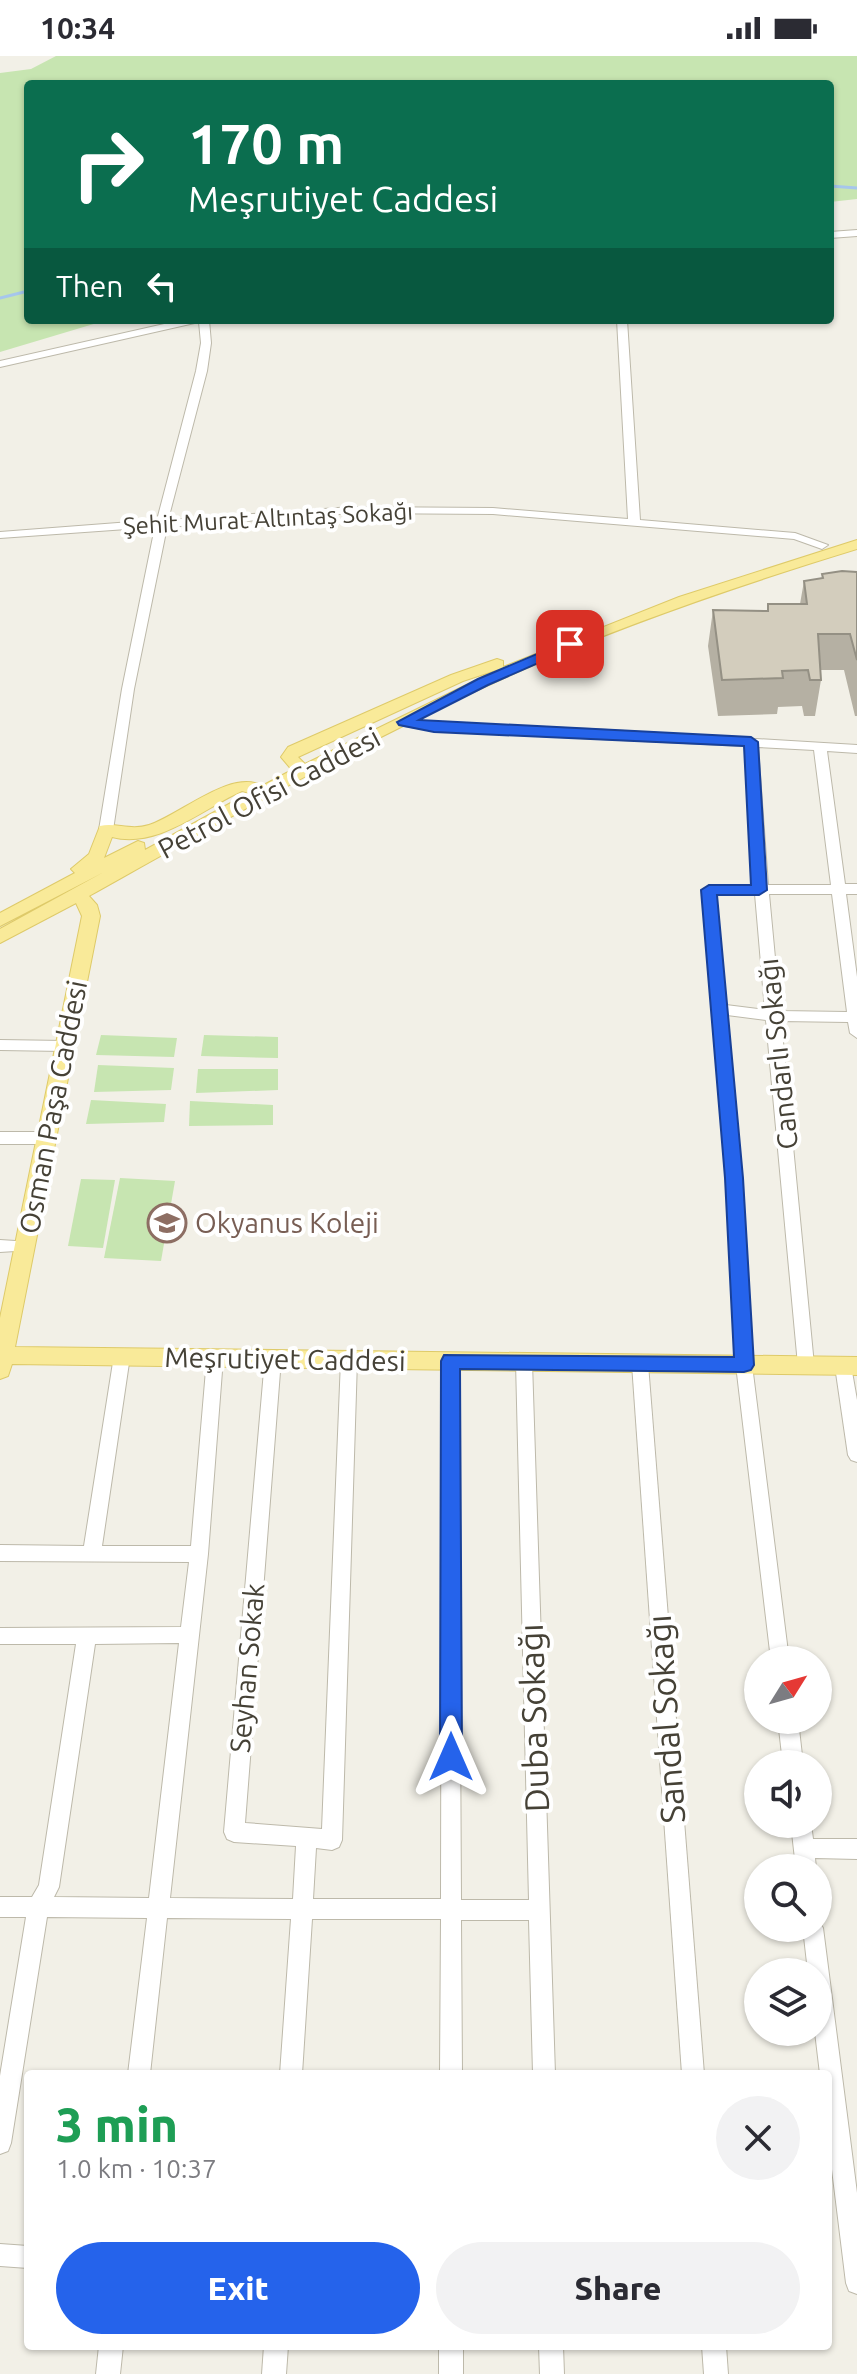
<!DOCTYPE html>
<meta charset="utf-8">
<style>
:root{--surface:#fff;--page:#f2f2f3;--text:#2b2b33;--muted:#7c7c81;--accent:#2563eb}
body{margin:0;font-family:Ubuntu,sans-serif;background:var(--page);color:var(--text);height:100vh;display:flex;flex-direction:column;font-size:30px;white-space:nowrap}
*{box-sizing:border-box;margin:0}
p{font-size:26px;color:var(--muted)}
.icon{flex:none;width:44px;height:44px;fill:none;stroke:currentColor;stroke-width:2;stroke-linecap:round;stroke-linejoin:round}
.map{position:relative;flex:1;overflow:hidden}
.drawer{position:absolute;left:24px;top:2014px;width:808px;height:280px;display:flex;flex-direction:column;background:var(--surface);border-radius:8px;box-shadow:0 2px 6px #0004}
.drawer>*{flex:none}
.hud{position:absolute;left:24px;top:24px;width:810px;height:244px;border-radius:8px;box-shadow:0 2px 6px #0004;background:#0b6e4f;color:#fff;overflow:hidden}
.needle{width:52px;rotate:53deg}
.tools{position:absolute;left:744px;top:1590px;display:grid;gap:16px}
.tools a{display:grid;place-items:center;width:88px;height:88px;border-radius:50%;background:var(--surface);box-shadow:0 2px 6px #0004;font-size:40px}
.pin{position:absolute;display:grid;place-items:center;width:68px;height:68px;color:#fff;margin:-34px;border-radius:16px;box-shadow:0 4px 12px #0006}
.me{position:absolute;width:88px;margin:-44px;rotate:0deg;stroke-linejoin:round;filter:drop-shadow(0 0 6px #0008)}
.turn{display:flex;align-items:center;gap:28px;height:168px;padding:0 32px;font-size:36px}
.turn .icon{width:104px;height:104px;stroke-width:2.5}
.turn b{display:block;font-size:56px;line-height:68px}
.then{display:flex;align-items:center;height:76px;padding:0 32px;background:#0003;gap:16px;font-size:30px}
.round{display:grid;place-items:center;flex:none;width:84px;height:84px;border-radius:42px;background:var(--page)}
.summary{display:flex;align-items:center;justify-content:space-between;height:136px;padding:0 32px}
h1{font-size:48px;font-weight:800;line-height:60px;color:#1e9e55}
.action{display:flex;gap:16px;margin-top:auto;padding:16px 32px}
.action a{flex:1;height:92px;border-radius:48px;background:var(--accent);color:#fff;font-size:32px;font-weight:800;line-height:92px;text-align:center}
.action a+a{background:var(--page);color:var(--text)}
.status{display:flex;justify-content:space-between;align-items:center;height:56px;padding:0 40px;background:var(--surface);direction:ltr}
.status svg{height:22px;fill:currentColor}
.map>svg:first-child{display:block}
</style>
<div class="status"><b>10:34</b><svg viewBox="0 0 49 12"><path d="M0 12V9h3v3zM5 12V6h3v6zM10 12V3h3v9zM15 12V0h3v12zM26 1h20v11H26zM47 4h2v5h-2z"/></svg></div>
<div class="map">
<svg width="857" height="2318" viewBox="0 0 857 2318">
<rect width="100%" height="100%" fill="#f2f0e7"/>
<g fill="#c7e5b1">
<path d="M56,0H857V143L830,146V28H28V264H107L0,296V17L31,13Z"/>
<path d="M101,979L177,982L174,1001L96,999Z"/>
<path d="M204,979L278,981V1002L201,1000Z"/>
<path d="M98,1009L174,1012L171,1034L94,1036Z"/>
<path d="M198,1013H278V1034L196,1037Z"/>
<path d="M91,1044L166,1048L164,1066L86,1068Z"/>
<path d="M190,1045L273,1049V1069L189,1070Z"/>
<path d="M120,1122L175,1125L161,1205L104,1202Z"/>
<path d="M81,1123L115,1124L103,1192L68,1190Z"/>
</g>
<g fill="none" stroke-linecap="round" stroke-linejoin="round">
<g stroke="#a6c6ec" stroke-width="3">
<path d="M830,130L857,132"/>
<path d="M0,242L28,235"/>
</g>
<g stroke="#bdb9aa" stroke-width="2">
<g id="minor">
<path d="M857,174V180L830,182V176Z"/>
<path d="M182,264H209L211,287L207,315L168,464L352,451L493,452L628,463L617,264H627L640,464L795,477L828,489L822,493L794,483L493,458L352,457L167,471L134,633L113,774L111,777H101L99,774L122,633L155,471L0,482V476L157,464L196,315L201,287L199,266L0,311V305Z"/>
<path d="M404,662L434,667L592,673L857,689V697L827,695L845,828H857V838H846L857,921V982L850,977L848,966L781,965L814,1309L812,1314L806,1316L800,1314L798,1309L766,964L727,959L742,1122L752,1309L789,1604H771L736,1309L726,1122L702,834L709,829H754L745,690L434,675L399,669V663ZM758,691L814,694L831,829H768ZM755,838L765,954L726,949L716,839ZM769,838H832L847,956L780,955Z"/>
<path d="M0,984L64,985L71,990L64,995L0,994Z"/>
<path d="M0,1076H45L53,1082L45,1088H0Z"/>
<path d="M0,1184L31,1186L33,1190L31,1194L0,1196Z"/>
<path d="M122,1293L128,1295L130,1300L102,1490H191L207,1302L209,1297L215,1295L221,1297L223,1302L208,1498L170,1842L293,1843L296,1790L234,1786L227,1783L224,1776L265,1303L267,1298L273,1296L279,1298L281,1303L245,1767L322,1773L341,1304L343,1299L349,1297L355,1299L357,1304L342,1784L339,1791L332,1794L316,1792L313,1843H441L442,1305L444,1300L450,1298L456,1300L458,1305L461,1844H529L516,1306L518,1301L524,1299L530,1301L532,1306L555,2018H533L529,1864H461L462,2018H440L441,1863H312L302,2018H280L291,1863L167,1862L150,2018H128L147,1862L47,1861L11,2087L8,2095L0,2098V2020L26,1861H0V1841H32L39,1829L76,1588H0V1572L181,1571L189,1506L0,1505V1489L84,1490L114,1300L116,1295ZM179,1587L149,1842L54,1841L59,1831L95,1588Z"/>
<path d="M640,1301L646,1303L648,1308L704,2018H682L632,1308L634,1303Z"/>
<path d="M843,1303L849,1305L851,1310L857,1344V1406L851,1404L848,1399L835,1310L837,1305Z"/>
<path d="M778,1664H798L803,1708H783Z"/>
<path d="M791,1768H811L813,1783H857V1803L815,1802L816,1812H796Z"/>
<path d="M818,1864L823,1872L857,2137V2238L849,2235L846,2227L828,2081V2018H820L815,1976H818V1916H808L803,1872H818Z"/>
<path d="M0,2188L28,2190V2212L0,2210Z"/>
<path d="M99,2290H123L120,2318H96Z"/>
<path d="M264,2290H288L286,2318H262Z"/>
<rect x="439" y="2290" width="24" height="28"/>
<path d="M539,2290H563L564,2318H540Z"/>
<path d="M702,2290H726L728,2318H704Z"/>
</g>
</g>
<g stroke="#deca69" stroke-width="2">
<path id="major" d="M857,484V493C743,528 630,566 522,614C372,680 232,760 89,840L97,849L100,860L15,1291L857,1301V1319L12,1308L8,1320L0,1323V1262L82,860L76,847L0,887V873L104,816L0,870V857L75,817L71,813L89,798L100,770C115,766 130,775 149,769C180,759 232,712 262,730L292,714L281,701L288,691L451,619L497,603L503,605V611L679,541ZM499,613L305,708L298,701L463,625ZM242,735L249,737L145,794L144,787L138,785L104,802L112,781C158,793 202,753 242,735Z"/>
</g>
<use href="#minor" fill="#fff" fill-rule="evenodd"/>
<use href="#major" fill="#f9ea99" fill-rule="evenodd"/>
</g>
<path fill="#b5b0a3" d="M857,516V660H855L844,614H820L821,624L815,660H804L802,650L778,651L777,658L718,660L708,590L713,554L767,555L768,548H800L804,525L822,523V518Z"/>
<path fill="#d3cdbd" stroke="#949084" stroke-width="2" d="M842,515L857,516V604L850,578H818L821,624H810L808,614L782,615L783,622L722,624L713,554L768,555V548H807L804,525L823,522L822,518Z"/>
<path fill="#2563eb" stroke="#184099" stroke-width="2" d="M570,584L577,588L575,591L488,629L419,664L751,681L758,686L767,834L759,839H717L743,1122L754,1309L751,1314L744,1316L460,1313L462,1701L459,1708L451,1711L443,1708L440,1701L441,1305L444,1299L734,1301L725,1122L701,834L709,829H751L744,690L434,676L399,669L397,666L478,623Z"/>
<defs>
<g id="school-ring" transform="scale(2)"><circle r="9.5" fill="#fff" stroke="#8d6e63" stroke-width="1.5"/><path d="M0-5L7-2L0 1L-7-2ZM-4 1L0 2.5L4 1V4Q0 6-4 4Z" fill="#8d6e63"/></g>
</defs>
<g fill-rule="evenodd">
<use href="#school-ring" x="167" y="1167"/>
</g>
<g text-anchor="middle" stroke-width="8" stroke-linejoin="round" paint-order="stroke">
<g font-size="24" fill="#454136" stroke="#fff">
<text transform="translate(268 463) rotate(-3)" y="8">Şehit Murat Altıntaş Sokağı</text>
</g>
<g font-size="28" fill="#454136" stroke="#fff">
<text transform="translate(269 737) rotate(-28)" y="10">Petrol Ofisi Caddesi</text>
<text transform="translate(778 998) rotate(-96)" y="10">Candarlı Sokağı</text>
<text transform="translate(53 1051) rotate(-79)" y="10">Osman Paşa Caddesi</text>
<text transform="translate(285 1303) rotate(1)" y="10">Meşrutiyet Caddesi</text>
<text transform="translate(247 1612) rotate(-85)" y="10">Seyhan Sokak</text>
</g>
<g font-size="28" fill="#785e54" stroke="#fff" text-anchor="start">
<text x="195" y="1177">Okyanus Koleji</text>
</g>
<g font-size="34" fill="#454136" stroke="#fff">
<text transform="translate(534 1662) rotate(-92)" y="12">Duba Sokağı</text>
<text transform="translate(666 1663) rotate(-94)" y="12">Sandal Sokağı</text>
</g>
</g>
</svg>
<div class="tools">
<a><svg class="needle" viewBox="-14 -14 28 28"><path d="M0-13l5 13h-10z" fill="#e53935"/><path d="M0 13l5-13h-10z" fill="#7c7c81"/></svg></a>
<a><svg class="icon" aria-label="sound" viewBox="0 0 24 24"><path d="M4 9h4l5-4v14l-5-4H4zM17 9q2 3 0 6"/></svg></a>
<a><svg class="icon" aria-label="search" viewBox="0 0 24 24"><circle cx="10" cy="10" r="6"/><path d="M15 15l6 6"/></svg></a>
<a><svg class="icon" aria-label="layers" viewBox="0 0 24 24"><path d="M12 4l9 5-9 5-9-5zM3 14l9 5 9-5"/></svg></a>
</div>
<div class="pin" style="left:570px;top:588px;background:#d93025"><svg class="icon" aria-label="arrive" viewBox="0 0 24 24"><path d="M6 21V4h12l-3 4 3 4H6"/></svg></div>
<svg class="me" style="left:451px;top:1701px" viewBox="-20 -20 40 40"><path d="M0-17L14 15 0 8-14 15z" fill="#2563eb" stroke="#fff" stroke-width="4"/></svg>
<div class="hud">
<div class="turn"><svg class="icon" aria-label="right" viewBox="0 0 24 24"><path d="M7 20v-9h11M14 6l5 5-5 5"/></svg><div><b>170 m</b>Meşrutiyet Caddesi</div></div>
<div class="then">Then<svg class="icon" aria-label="left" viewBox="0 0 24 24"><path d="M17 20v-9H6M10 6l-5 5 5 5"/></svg></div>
</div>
<section class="drawer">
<div class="summary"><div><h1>3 min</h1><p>1.0 km · 10:37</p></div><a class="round"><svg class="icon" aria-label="close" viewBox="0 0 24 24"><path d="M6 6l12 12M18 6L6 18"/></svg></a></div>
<div class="action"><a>Exit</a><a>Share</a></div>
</section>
</div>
